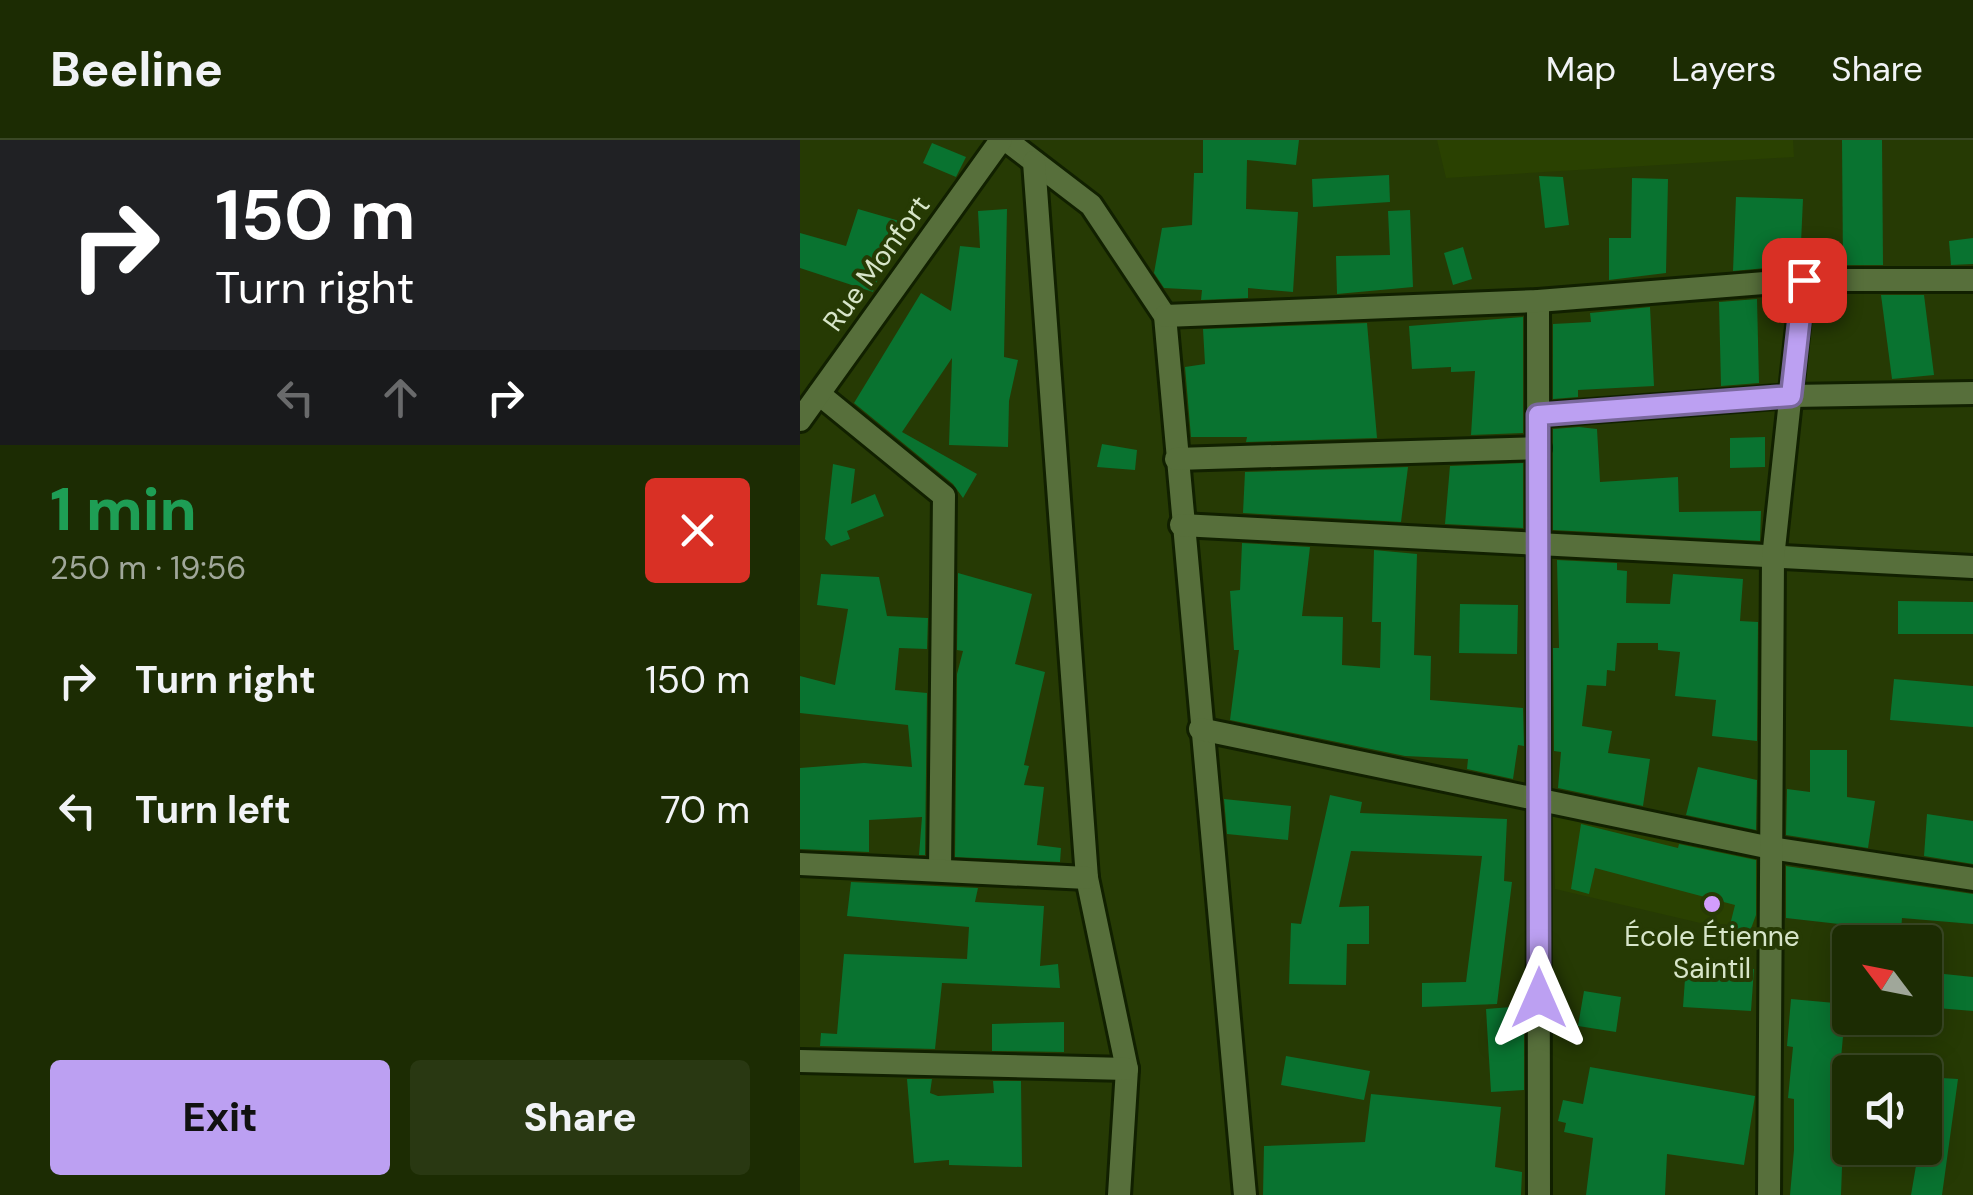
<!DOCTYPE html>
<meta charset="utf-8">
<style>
:root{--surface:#1c2c03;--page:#293812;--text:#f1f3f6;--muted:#a0a79a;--line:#3a4825;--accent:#bca0f2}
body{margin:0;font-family:"DM Sans",sans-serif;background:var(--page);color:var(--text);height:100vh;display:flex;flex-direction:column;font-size:38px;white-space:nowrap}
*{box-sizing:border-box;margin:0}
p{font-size:32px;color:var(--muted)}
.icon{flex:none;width:55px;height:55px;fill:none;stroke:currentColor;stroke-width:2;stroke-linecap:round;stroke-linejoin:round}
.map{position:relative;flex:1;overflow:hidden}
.drawer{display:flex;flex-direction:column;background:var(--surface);width:800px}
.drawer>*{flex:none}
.banner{background:#202124;color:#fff;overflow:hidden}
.needle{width:65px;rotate:302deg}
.tools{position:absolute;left:1032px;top:785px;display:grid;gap:20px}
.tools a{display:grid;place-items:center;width:110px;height:110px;border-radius:10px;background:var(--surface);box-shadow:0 5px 25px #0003,0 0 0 2px var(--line);font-size:50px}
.pin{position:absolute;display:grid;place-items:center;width:85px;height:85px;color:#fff;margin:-42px;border-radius:20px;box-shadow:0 5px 15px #0006}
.me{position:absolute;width:110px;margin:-55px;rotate:0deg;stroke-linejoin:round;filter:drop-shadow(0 0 8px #0008)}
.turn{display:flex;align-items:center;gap:35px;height:210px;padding:0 50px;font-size:45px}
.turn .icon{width:130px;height:130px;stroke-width:2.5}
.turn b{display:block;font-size:70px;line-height:85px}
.lanes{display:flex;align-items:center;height:95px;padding:0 50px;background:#0003;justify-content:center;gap:50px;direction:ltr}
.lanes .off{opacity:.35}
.round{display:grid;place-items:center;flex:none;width:105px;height:105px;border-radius:10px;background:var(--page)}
.head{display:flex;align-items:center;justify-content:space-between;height:170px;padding:0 50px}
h1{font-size:60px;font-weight:800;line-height:75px;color:#1e9e55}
.cta{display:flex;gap:20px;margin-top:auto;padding:20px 50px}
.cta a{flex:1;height:115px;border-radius:10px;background:var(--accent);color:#111;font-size:40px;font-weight:800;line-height:115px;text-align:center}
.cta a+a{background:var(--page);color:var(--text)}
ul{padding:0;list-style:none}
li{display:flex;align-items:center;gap:30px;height:130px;padding:0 50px}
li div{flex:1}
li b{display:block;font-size:38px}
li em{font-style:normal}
header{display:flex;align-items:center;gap:60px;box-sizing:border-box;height:140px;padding:0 50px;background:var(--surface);border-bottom:2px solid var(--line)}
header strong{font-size:48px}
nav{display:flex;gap:55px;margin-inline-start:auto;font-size:35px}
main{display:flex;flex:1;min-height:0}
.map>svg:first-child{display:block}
</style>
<header>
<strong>Beeline</strong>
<nav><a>Map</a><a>Layers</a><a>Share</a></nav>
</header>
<main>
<section class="drawer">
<div class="banner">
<div class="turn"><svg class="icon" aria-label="right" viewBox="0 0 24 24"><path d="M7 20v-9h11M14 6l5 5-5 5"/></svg><div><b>150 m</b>Turn right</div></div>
<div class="lanes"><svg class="icon off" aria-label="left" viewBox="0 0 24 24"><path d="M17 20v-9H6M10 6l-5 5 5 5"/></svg><svg class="icon off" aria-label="ahead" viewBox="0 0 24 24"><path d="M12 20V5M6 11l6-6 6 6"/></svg><svg class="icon" aria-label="right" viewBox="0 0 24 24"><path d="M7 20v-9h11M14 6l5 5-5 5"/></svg></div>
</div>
<div class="head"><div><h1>1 min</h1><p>250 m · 19:56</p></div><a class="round" style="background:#d93025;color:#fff"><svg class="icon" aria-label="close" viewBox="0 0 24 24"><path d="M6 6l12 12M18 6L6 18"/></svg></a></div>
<ul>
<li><svg class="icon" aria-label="right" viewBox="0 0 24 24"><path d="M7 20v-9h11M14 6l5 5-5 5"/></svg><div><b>Turn right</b></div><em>150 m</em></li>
<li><svg class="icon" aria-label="left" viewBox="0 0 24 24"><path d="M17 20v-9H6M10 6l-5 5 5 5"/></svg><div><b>Turn left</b></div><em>70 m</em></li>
</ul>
<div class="cta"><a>Exit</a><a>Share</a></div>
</section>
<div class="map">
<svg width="1173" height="1055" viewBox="0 0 1173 1055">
<rect width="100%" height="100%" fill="#263a04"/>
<g fill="#2a4101">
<path d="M637,0H993L994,17L646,38Z"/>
<path d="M753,675L965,715L960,797L755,749Z"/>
</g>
<g fill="#097330">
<path d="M403,0H499L496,25L447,20L446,69L498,72L493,152L448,148V158L401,160L402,150L364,148L354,133L362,88L392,85L394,33H403Z"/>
<path d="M1042,0H1082L1083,125H1043Z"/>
<path d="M132,3L166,17L156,37L123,23Z"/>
<path d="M589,35L590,62L513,67L512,39Z"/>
<path d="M739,36L763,37L769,85L745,88Z"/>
<path d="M832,38L868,39L866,133L809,140V98H831Z"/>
<path d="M936,57L1003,59L1000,125L933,131Z"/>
<path d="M58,69L103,82L104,104L92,100L73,152L0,128V93L46,106Z"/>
<path d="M207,69L204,217L218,220L209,261L208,307L149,305L152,218L102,292L177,334L163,358L153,344L54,263L121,153L151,171L160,106L180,108L178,71Z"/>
<path d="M610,70L613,147L537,154L536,116L590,115L588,71Z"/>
<path d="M1173,98V124L1151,125L1149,101Z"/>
<path d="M663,107L672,139L653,145L644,113Z"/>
<path d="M1081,155H1124L1134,235L1092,239Z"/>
<path d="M957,159L959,243L921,246L919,162Z"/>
<path d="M850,167L854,246L778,250V257L753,259V184L791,182L790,173Z"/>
<path d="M723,177V293L671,295L675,231L651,232V227L612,229L609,186Z"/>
<path d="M567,183L577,298L446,302L447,297H391L385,227L405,224L403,189Z"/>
<path d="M779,287L797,289L800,342L878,337L879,372L961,371L960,401L753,390V289Z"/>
<path d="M965,297V327L930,328V298Z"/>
<path d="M302,304L337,310L335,330L297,327Z"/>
<path d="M723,323V388L645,384L650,326Z"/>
<path d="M33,324L55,329L51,364L75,354L84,376L47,391L50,399L31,406L25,399Z"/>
<path d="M608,327L601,382L443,373L445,332Z"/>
<path d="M442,403L510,407L502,476L543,477L542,525L580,528L581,482H572L574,410L617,414L614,515L631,516L630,560L723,568L724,606L718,605L713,639L667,629L668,619L605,616L430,580L439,510H434L430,451L440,450Z"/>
<path d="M757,420L817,423V430L827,431L826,463L870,464L873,434L943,439L940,481L958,482L957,601L912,596L916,560L875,556L880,512L858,510V503H817L815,531L807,530L806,546L787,545L782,586L812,591L808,613L850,619L843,666L758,648L761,612L754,611L753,508H759Z"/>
<path d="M158,433L232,454L215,524L245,532L224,625L229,626L224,645L244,647L237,705L261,708L260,722L155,717L157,534L163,511L157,510Z"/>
<path d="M21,434L79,437L87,476L128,478L127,509L99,508L95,550L127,553L125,715H119L122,677L69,680V712L0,709V628L64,623L112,627L108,585L0,573V536L35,545L48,469L17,465Z"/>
<path d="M1098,461L1173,462V494H1098Z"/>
<path d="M660,464L718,465L717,514L659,513Z"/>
<path d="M1094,539L1173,546V587L1090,580Z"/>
<path d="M1010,610H1047V657L1075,661L1068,708L986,695L987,649L1010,652Z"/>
<path d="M898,627L957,640L956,690L886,675Z"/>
<path d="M530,655L562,662L560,673L707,679L704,741L712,742L697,864L622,867V843L666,842L682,716L551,711L539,767L569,766V804H547L546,845L489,844L491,783L501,784Z"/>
<path d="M424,659L491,666L488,700L427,694Z"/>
<path d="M1127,674L1173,681V724L1124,716Z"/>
<path d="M781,684L878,708L879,704L956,720V775L949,794L929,789L935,765L795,728L789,754L771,749Z"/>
<path d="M986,726L1173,754V784L1102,778L1101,791L986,778Z"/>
<path d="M51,742L178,748L175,762L244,766L240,826L258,824L260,848L142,843L135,909L20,906L21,893L37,894L44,814L167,819L169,787L47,776Z"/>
<path d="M886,825L954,829L951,871L883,867Z"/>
<path d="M1125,832L1173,837V871L1125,867Z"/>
<path d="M784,851L821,857L816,892L778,886Z"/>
<path d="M991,859L1046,864L1036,972H1044L1041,1055H990L994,1010V959L988,958L993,907L987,906Z"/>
<path d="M724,866V950L691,952L686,869Z"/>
<path d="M264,882V912L192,911V884Z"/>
<path d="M486,916L570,931L564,960L481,945Z"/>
<path d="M790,927L955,956L944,1025L867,1014L865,1055H786L793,998L764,992L766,983L758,981L763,960L783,964Z"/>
<path d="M1125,937L1158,939L1142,1055H1111L1119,1008H1125Z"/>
<path d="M107,939H132L130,953L138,956L194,953L193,941H221L222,1027L149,1025V1020L114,1023Z"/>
<path d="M571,954L701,967L695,1027L722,1032L721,1055H463L464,1006L565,1002Z"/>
</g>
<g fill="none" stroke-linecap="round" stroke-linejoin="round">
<g stroke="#112000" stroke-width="28">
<g id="minor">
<path d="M206,0L291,65L365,176L445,1055"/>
<path d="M234,22L287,738L327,929L319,1055"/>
<path d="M738,161L739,1055"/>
<path d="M365,176L738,161L1003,140H1173"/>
<path d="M19,254L144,356L140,730"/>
<path d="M738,275L991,256L1173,253"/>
<path d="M0,280L201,0"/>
<path d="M376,319L739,308"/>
<path d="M381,385L1173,427"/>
<path d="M400,589L971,708L1173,739"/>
<path d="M0,724L287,738"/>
<path d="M0,921L327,929"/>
<path d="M969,1055L973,418L1003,140"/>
</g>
</g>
<use href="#minor" stroke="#576f3b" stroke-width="22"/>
</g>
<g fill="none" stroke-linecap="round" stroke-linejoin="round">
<g stroke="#7a689d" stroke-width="25">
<path id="route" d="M739,858L738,275L991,256L1004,140"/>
</g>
<use href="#route" stroke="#bca0f2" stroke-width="18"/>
</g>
<circle fill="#d29dfd" stroke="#263a04" stroke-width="4" cx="912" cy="764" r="10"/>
<g text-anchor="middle" stroke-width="8" stroke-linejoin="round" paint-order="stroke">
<g font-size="28" fill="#d7e5c9" stroke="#263a04">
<text transform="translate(76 123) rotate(-54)" y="10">Rue Monfort</text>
</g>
<g font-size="28" fill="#d7e5c9" stroke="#263a04">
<text x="912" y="806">École Étienne<tspan x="912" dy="32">Saintil</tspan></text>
</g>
</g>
</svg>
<div class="tools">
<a><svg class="needle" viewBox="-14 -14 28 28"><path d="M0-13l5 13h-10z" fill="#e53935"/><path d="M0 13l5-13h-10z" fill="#a0a79a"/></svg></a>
<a><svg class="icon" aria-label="sound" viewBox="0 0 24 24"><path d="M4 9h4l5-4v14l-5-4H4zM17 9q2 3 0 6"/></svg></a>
</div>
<div class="pin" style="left:1004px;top:140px;background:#d93025"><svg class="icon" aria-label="arrive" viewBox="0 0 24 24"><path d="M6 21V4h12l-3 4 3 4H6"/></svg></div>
<svg class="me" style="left:739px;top:858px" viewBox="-20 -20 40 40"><path d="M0-17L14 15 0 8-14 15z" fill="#bca0f2" stroke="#fff" stroke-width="4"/></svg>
</div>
</main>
